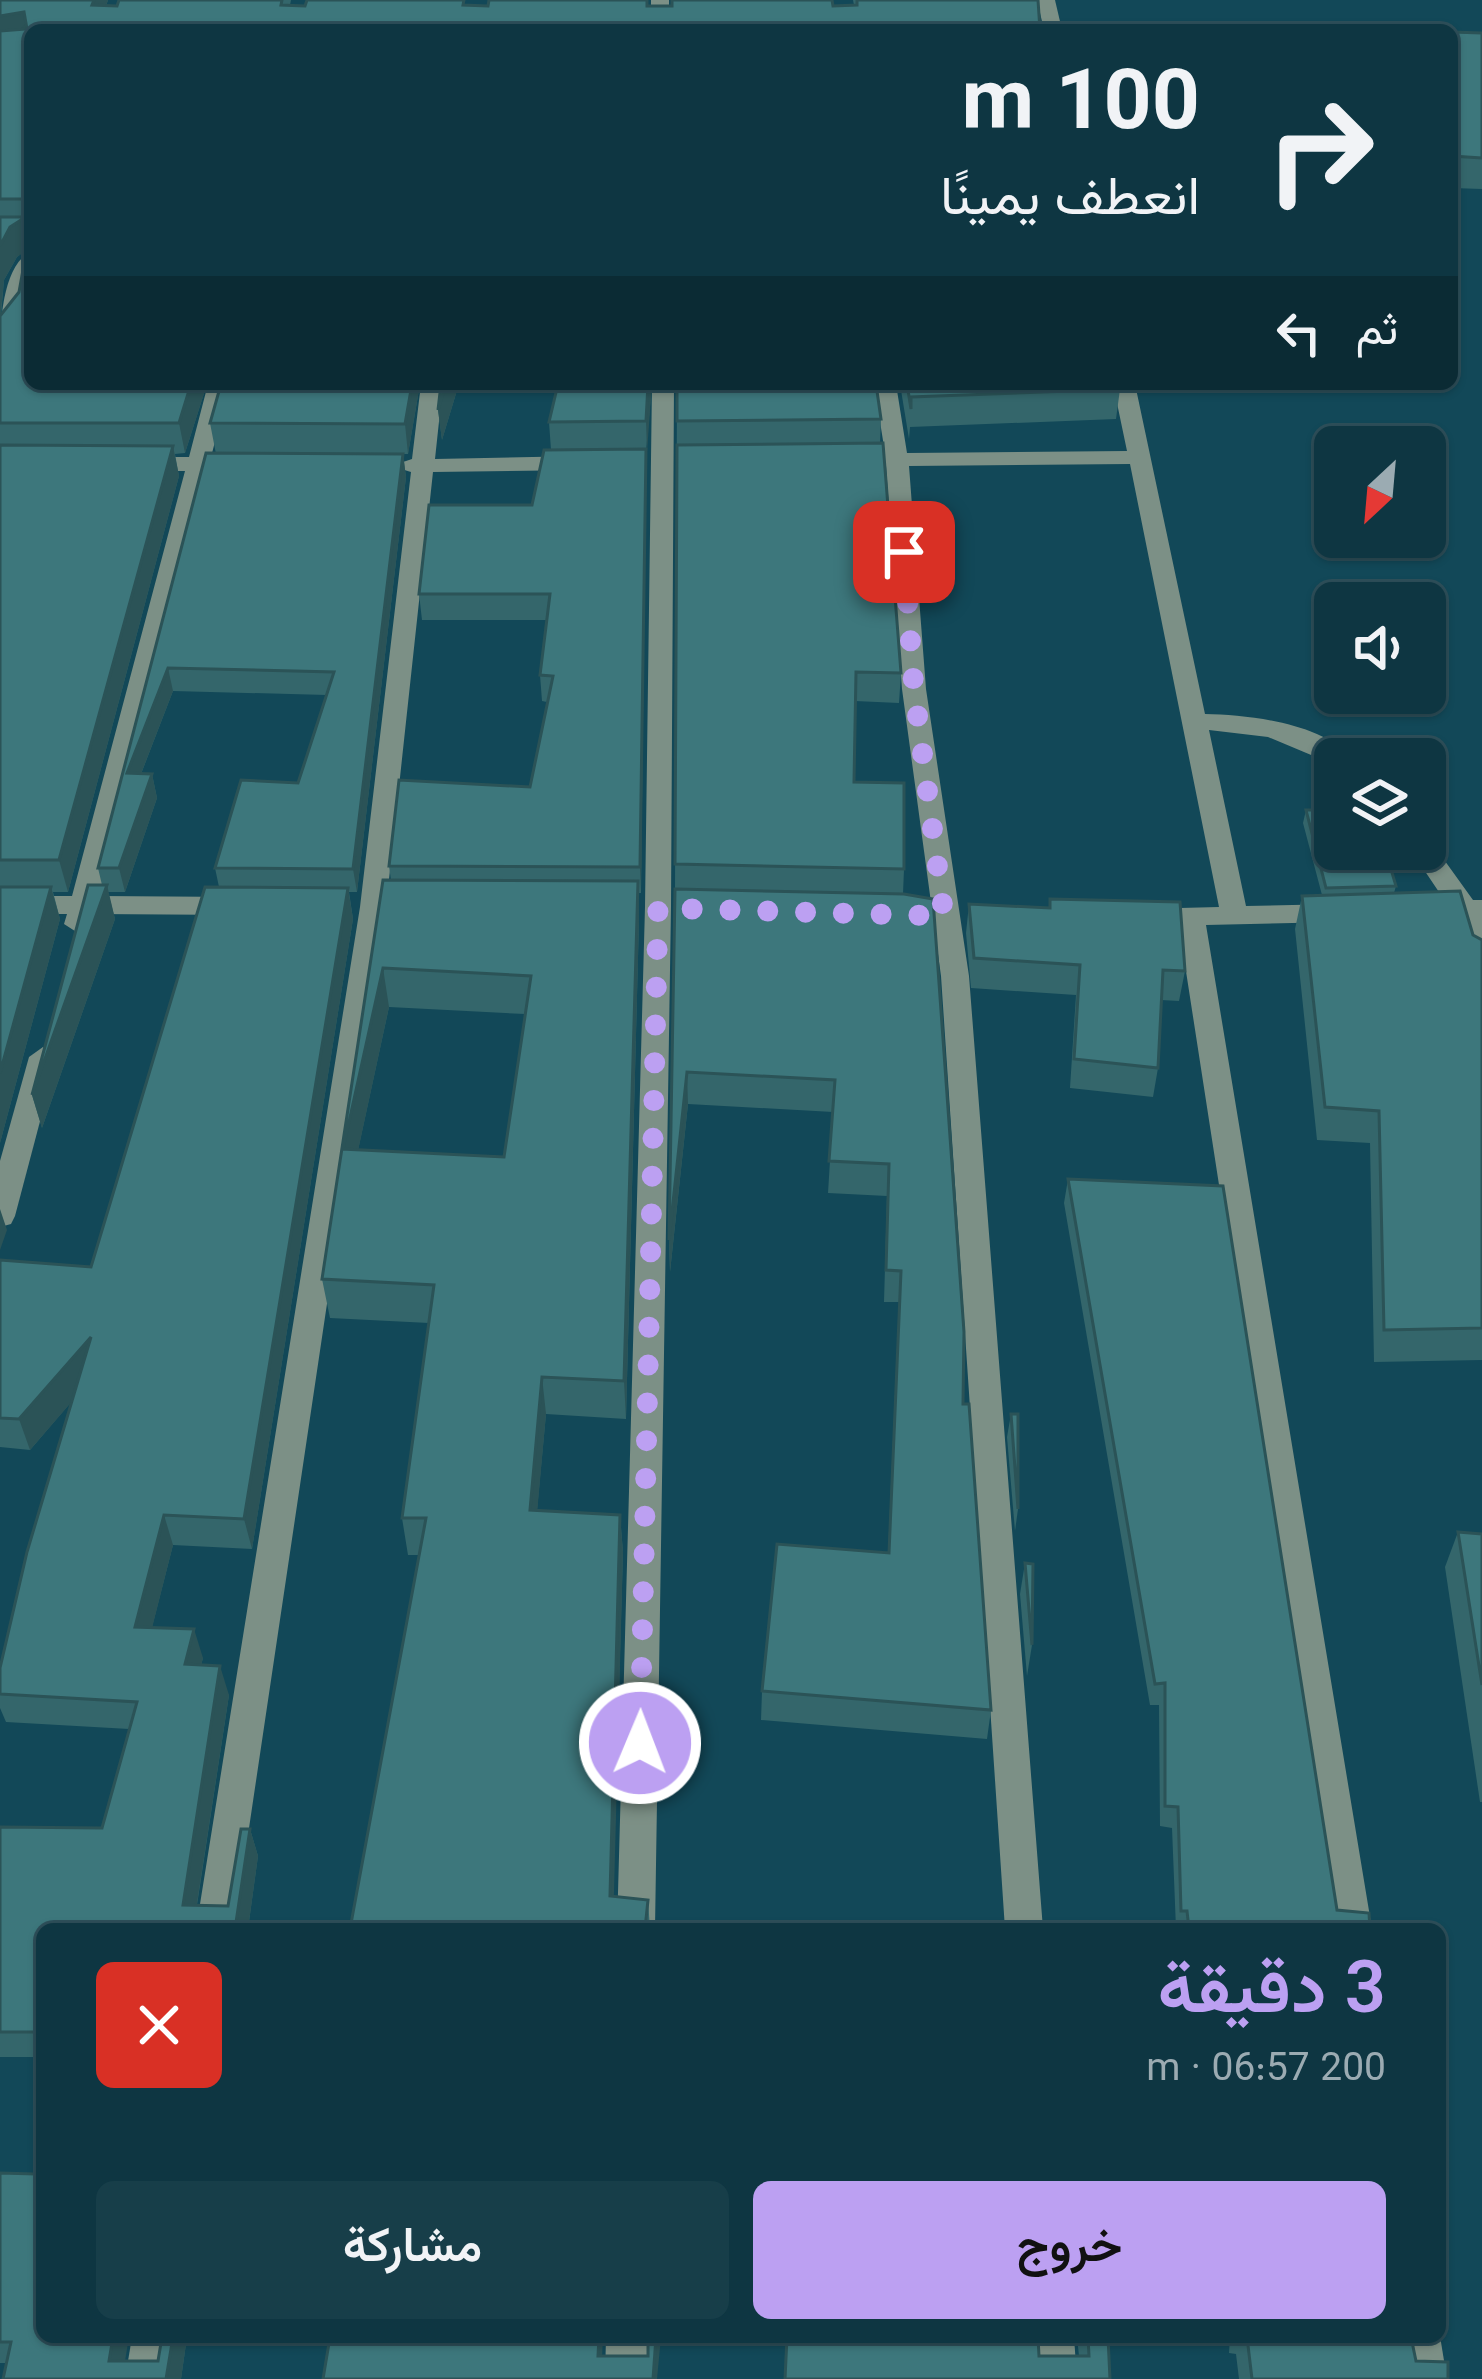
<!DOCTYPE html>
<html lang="ar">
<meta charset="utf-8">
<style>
:root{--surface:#0e3642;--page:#173e49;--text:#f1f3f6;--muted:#9babb2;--line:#2e505b;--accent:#bca0f2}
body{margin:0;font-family:Georgia,Vazirmatn,serif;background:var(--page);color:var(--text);direction:rtl;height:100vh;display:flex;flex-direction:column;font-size:45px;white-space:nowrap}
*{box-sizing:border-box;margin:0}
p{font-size:39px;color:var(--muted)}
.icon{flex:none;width:66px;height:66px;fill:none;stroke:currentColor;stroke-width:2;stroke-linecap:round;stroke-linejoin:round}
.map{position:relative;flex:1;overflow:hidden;direction:ltr}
.side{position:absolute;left:36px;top:1923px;width:1410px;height:420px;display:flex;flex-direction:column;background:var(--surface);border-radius:18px;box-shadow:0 3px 9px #0004,0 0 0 3px var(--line);direction:rtl}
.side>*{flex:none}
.hud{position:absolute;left:24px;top:24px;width:1434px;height:366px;border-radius:18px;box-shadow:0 3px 9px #0004,0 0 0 3px var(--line);direction:rtl;background:#0e3642;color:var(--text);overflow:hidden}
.needle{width:78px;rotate:206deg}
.tools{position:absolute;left:1314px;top:426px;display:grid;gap:24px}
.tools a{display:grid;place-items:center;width:132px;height:132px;border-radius:18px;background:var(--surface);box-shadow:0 3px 9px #0004,0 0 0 3px var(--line);font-size:60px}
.pin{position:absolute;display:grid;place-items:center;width:102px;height:102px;color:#fff;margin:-51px;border-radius:24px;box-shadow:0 6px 18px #0006}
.me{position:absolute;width:132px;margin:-66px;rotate:1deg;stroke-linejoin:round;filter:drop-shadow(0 0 9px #0008)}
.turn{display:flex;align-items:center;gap:42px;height:252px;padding:0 60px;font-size:54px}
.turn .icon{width:156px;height:156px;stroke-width:2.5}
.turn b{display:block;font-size:84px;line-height:102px}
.then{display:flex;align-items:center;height:114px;padding:0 60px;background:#0003;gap:24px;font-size:45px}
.round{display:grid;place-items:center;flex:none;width:126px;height:126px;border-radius:18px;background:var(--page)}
.summary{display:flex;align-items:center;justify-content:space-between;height:204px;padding:0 60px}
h1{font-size:72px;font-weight:600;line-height:90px;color:var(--accent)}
.primary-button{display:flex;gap:24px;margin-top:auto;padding:24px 60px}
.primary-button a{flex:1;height:138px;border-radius:18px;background:var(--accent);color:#111;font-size:48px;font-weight:600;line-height:138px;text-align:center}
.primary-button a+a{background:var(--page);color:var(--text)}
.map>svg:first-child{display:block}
</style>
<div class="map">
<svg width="1482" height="2379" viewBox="0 0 1482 2379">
<rect width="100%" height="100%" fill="#124858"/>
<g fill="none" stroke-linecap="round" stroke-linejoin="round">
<g fill="#7c9086" fill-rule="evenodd">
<rect x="651" y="0" width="18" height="30"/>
<path d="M1037,0H1055L1062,30H1044Z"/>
<path d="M30,252C30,279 27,336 0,349C0,322 3,266 30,252Z"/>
<path d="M208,384H230L211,457H240L251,464L240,471H207L99,896L240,897L253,906L240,915L94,914L88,930L78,933L64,924L67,914H0V896H72L185,471H138L127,464L138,457H189Z"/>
<path d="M421,384H443L435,459L582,456L593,463L582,470L433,472L386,907L234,1929H196L360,907L411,472L391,466L412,459Z"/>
<path d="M652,384H674L671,907L655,1929H617L645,907Z"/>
<path d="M874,384H896L907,453L1127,451L1113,384H1135L1205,714C1251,715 1321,723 1354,759H1335V765L1268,737L1209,730L1246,906L1338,904L1351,913L1338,922L1206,925L1372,1929H1334L1179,926L1140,927L1126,918L1140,909L1219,907L1130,464L909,466L926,689L969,976L1043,1929H1005L941,976L902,689L886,466L865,460L885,453Z"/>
<path d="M1425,841L1432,843L1473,900H1482V975L1468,966L1454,919H1428L1415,910L1418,904L1445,901L1410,849H1425Z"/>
<path d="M43,1047L57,1057L15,1216L11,1224L0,1227V1161L29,1057Z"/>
<path d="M132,2337H174L167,2379H125Z"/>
<path d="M606,2337H648L647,2379H605Z"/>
<path d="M1032,2337H1074L1077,2379H1035Z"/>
<path d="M1398,2337L1440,2336L1447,2379H1405Z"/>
</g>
</g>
<g fill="#34666b" fill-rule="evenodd">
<path d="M0,0H108L106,6H117L119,0H291L290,5L833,6L854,5L853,0H1038L30,30L207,384L185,453L175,454L179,476L68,892H53L60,919L0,1143ZM26,250L19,292L1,316L4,280L17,257Z"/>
<path d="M1452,32L1482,33V189L1452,188Z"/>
<path d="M420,384L408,454H403L406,477L357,892H349L353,919L252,1549L173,1545L152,1627L203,1658L201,1665L229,1695L197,1905L228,1906L250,1829L258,1856L248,1929H42V2057H0V1827L102,1828L129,1729L6,1722L0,1708V1668L72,1401L30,1450L0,1447V1260L91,1267L219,887L215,868L298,783L327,695L173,691L141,774H152L157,798L125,892H108L115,919L42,1128L32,1095L102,885L98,868L216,454L210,423Z"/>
<path d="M441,384H652L646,452L641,893H638L639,920L626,1419L546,1414L537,1510L620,1515L623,1552L613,1896L648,1900L650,1929H350L419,1555H408L402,1518L429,1323L330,1318L322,1279L391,880L389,866L530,787L547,702L542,701L540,675L547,620H422L419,594L532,505L551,450L549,422L556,391L458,387L442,440L438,410ZM389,1007L525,1014L504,1157L358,1150Z"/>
<path d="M677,384L881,419L880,443L901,673L899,703L855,701L854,782L904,869L903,894L963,1404L991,1710L987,1739L761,1720L762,1691L888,1553L899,1302H884L887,1196L828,1193L833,1112L688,1104L670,1272L669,1240L675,889Z"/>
<path d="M900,384H1119L1120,389L1116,419L910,427L909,439Z"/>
<path d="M1306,810L1396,886L1394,893L1482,940V1360L1374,1362L1370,1143L1317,1140L1295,929L1302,896L1322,895L1303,823Z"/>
<path d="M1050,899L1185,971L1179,1001L1161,1000L1158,1068L1153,1097L1070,1088L1076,995L971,988L966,933L969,904L1049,908Z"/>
<path d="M1068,1179L1337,1910L1370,1929H1176L1172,1828L1160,1826L1159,1705H1150L1064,1203Z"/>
<path d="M1011,1414L1018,1509L1015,1531L1007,1437Z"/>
<path d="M1458,1532L1482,1534V1802H1480L1445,1567Z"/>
<path d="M1025,1563L1032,1645L1027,1676L1020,1594Z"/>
<path d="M0,2173L35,2174L125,2361H158L187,2337L181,2379H3L7,2363H0Z"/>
<path d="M1077,2337H1108L1110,2379L1039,2356H1079Z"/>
<path d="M1230,2337H1411L1416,2361L1448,2379H1239L1236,2354L1229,2353Z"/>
</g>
<g fill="#2b5357">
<path d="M94,0H108L98,30L92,5Z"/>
<path d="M24,12L30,40L0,44V16Z"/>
<path d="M24,218L30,248L17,257L4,280L0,321V246L10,227Z"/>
<path d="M191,384H207L185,453L179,423Z"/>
<path d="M412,384H420L408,454L405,424Z"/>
<path d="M446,384H458V387L442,440L438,410Z"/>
<path d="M648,384H652L647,452L646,421Z"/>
<path d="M173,446L179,476L68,892L59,860Z"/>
<path d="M646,449V475L641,893L640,867Z"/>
<path d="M403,454L406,477L357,892L353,869Z"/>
<path d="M168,668L173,691L132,797L127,773Z"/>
<path d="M152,774L157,798L125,892L119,868Z"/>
<path d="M638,881L639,920L626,1419L624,1381Z"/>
<path d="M107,885L115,919L42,1128L32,1095Z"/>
<path d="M51,887L60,919L0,1143V1073Z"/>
<path d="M348,888L353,919L252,1549L244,1519Z"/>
<path d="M383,968L389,1007L350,1188L343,1149Z"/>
<path d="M687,1072L688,1104L670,1272L669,1240Z"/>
<path d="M0,1209L7,1230L0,1250Z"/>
<path d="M91,1337L101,1368L30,1450L19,1419Z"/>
<path d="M542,1377L546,1414L534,1547L530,1510Z"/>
<path d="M164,1515L173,1545L145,1656L135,1627Z"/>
<path d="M620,1515L623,1552L613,1929L610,1896Z"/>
<path d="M194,1629L203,1658L194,1693L185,1664Z"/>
<path d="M220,1666L229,1695L193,1929L183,1905Z"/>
<path d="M250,1829L258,1856L248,1929H235Z"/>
<path d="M113,2337H129L122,2379L109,2361Z"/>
<path d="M173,2337H187L181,2379H166Z"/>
<path d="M599,2337H603L601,2379L598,2356Z"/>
<path d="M656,2337H661L657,2379H653Z"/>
</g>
<g fill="#3d777c" stroke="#2b5357" stroke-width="3" fill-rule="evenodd">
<path d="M0,0H94L92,5L117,6L119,0H282L281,5L305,6L307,0H464L463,5L488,6L489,0H647V6H672V0H832L833,6L857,5V0H1038L1040,30H30V384H191L179,423H0V316L19,292L27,248L24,218L10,227L0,246V217H27V199H0V31L27,29L24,12L0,16Z"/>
<path d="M1319,28L1378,30H1320Z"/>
<path d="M1452,32L1482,33V158L1452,156Z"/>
<path d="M221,384H412L405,424L210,423Z"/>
<path d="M441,384H446L438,410Z"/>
<path d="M558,384H648L646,421L549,422Z"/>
<path d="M677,384H876L881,419L677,421Z"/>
<path d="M907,384H1119L1120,389L911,397V409Z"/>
<path d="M883,443L901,673L856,672L854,782L904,783V869L675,864L677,445Z"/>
<path d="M0,445L173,446L59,860H0Z"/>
<path d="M646,449L640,867L389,866L399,780L530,787L553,676L540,675L550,594H419L429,505H532L544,450Z"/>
<path d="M206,453L403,454L353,869L215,868L241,780L298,783L334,672L168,668L127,773L152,774L119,868H98Z"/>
<path d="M1306,810H1335V849H1385L1396,886L1326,888Z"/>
<path d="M383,880L638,881L624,1381L542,1377L530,1510L620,1515L610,1896L648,1900L645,1929H350L426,1518H402L434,1285L322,1279ZM383,968L531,976L504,1157L343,1149Z"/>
<path d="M88,885H107L32,1095Z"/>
<path d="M0,887H51L0,1073Z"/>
<path d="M205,887L348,888L244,1519L164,1515L135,1627L194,1629L185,1664L220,1666L183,1905L228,1906L241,1829H250L235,1929H42V2032H0V1827L102,1828L137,1702L0,1694V1668L27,1552L91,1337L19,1419L0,1418V1260L91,1267Z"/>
<path d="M675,889L904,894L933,899L964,1332L963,1404H969L991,1710L762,1691L777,1544L889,1553L901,1271L886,1270L889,1164L829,1161L835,1080L687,1072L669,1240Z"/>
<path d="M1460,891L1473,935L1482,940V1328L1384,1330L1379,1111L1325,1107L1302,896Z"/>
<path d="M1050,899L1180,902L1185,971L1163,970L1158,1068L1074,1059L1080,965L974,958L969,904L1050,908Z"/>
<path d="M1068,1179L1223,1186L1337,1910L1369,1913L1370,1929H1189L1187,1911H1181L1178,1807L1165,1806V1683L1155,1684Z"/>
<path d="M1011,1414H1018V1509Z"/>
<path d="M1458,1532L1482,1534V1685Z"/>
<path d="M1025,1563L1033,1564L1032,1645Z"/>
<path d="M42,2141V2337H113L109,2361H158L162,2337H173L166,2379H3L11,2342H0V2173L35,2174Z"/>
<path d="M330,2337H599L598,2356H648V2337H656L653,2379H323Z"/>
<path d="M787,2337H1038L1039,2356H1089L1088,2337H1108L1110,2379H785Z"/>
<path d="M1247,2337H1411L1416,2361L1448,2362V2379H1252Z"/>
</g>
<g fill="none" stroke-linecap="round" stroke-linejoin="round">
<path stroke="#bca0f2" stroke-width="21" stroke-dasharray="0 37.8" d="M640,1743L658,908L944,916L914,689L904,552"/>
</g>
</svg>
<div class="tools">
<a><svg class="needle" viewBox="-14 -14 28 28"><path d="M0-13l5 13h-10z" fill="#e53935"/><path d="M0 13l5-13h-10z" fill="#9babb2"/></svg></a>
<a><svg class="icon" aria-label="sound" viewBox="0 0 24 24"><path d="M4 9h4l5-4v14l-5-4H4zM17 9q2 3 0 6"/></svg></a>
<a><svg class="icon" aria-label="layers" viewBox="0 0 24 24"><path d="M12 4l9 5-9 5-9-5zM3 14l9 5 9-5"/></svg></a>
</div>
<div class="pin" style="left:904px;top:552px;background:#d93025"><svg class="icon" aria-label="arrive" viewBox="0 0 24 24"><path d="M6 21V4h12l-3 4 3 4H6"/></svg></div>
<svg class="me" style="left:640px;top:1743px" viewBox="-20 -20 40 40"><circle r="17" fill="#bca0f2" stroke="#fff" stroke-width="3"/><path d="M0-11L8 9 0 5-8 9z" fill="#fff"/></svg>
<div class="hud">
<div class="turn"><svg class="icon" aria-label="right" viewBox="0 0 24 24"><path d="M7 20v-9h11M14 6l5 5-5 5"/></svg><div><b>100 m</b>انعطف يمينًا</div></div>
<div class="then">ثم<svg class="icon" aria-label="left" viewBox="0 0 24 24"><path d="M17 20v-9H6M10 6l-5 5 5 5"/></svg></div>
</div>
<section class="side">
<div class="summary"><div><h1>3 دقيقة</h1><p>200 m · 06:57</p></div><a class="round" style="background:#d93025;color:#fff"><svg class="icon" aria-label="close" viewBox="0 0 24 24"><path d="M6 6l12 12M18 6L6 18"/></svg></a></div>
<div class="primary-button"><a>خروج</a><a>مشاركة</a></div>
</section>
</div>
